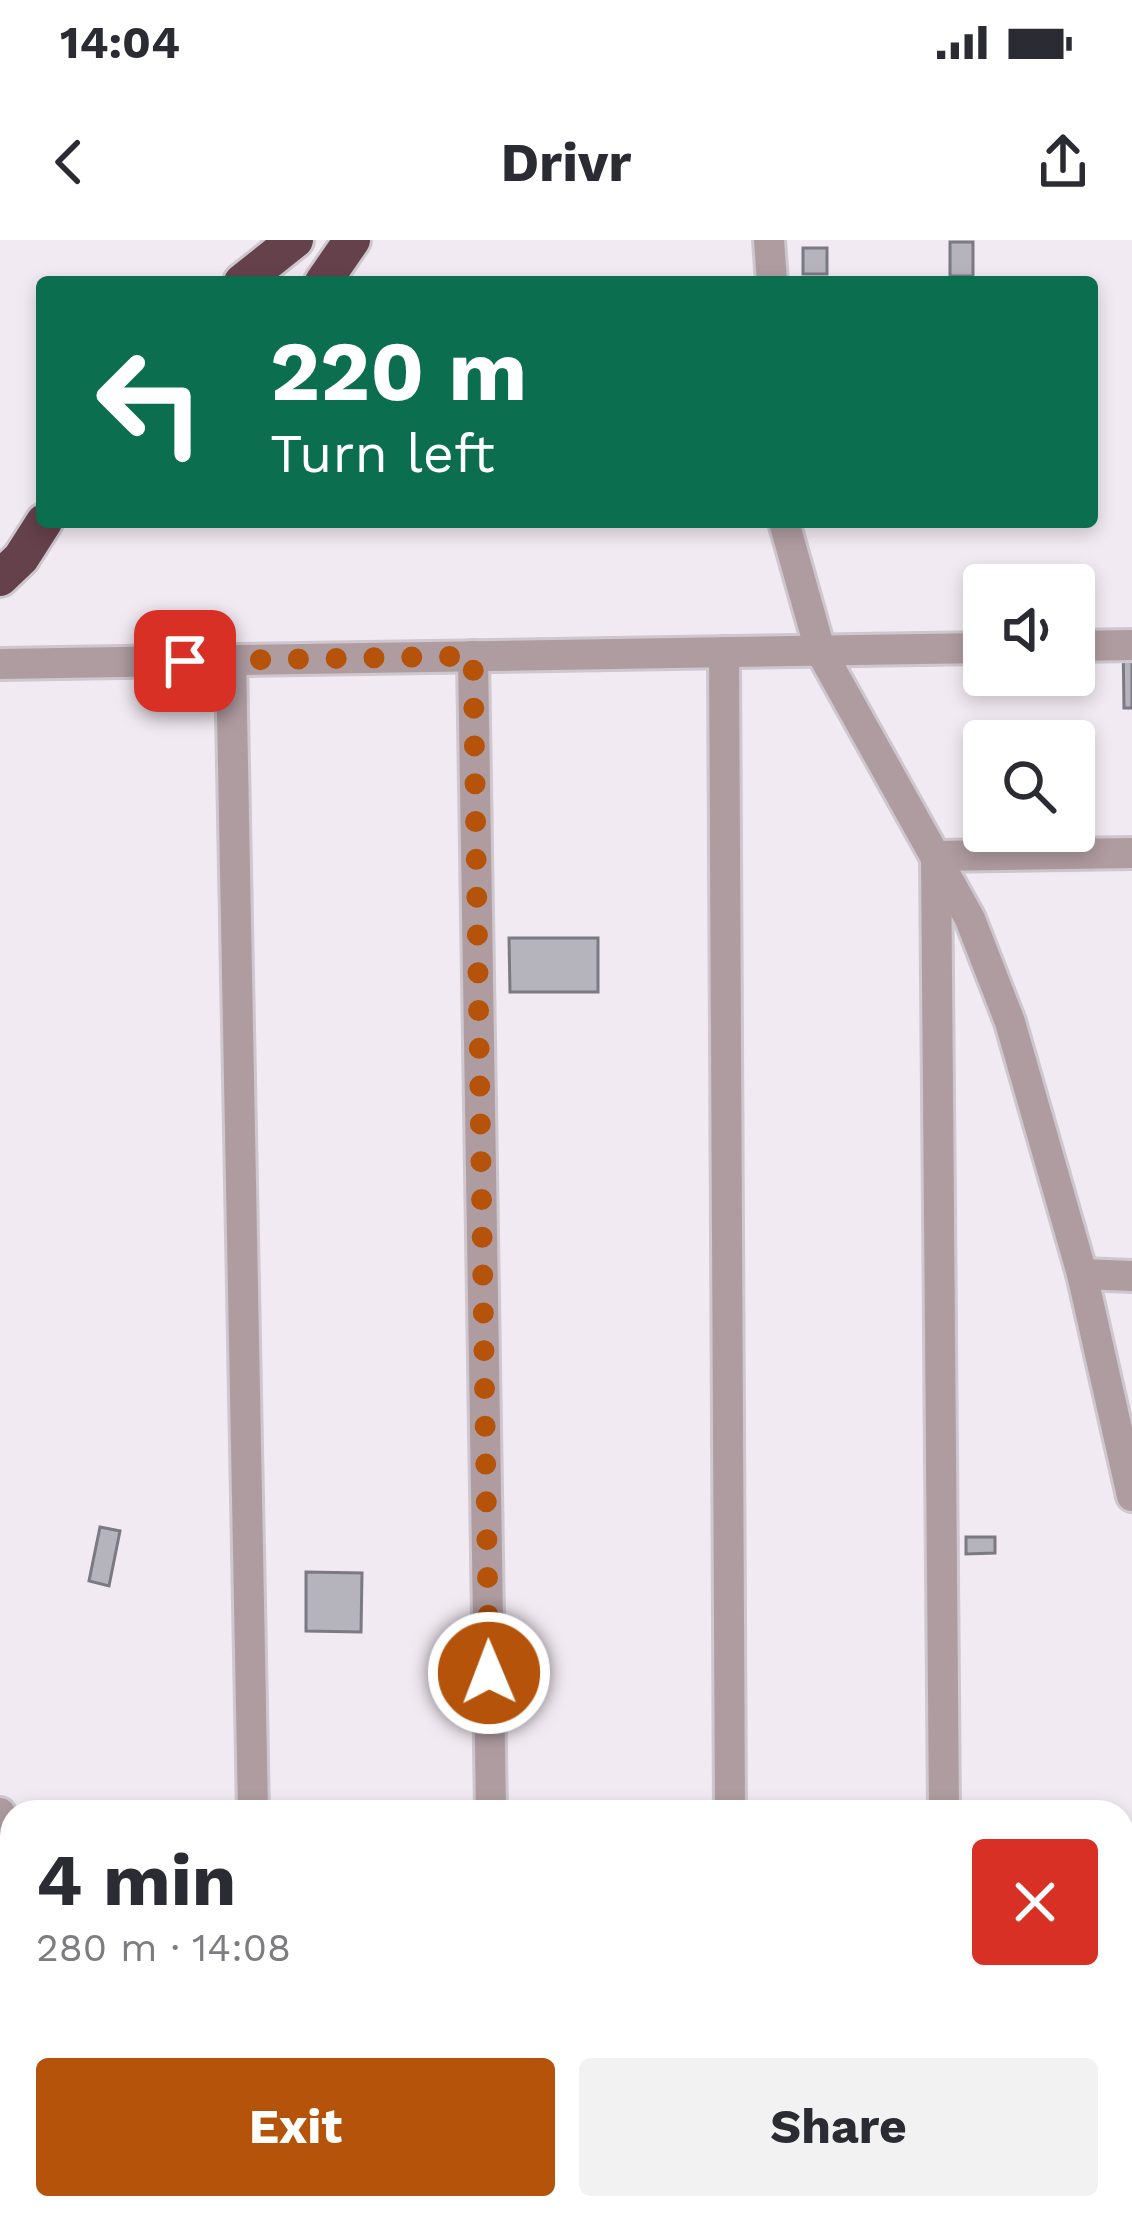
<!DOCTYPE html>
<meta charset="utf-8">
<style>
:root{--surface:#fff;--page:#f2f2f3;--text:#2b2b33;--muted:#7c7c81;--accent:#b45309}
body{margin:0;font-family:"Work Sans",sans-serif;background:var(--page);color:var(--text);height:100vh;display:flex;flex-direction:column;font-size:45px;white-space:nowrap}
*{box-sizing:border-box;margin:0}
p{font-size:39px;color:var(--muted)}
.icon{flex:none;width:66px;height:66px;fill:none;stroke:currentColor;stroke-width:2;stroke-linecap:round;stroke-linejoin:round}
.map{position:relative;flex:1;overflow:hidden}
.panel{position:absolute;left:0px;top:1560px;width:1134px;height:420px;display:flex;flex-direction:column;background:var(--surface);border-radius:36px 36px 0 0;box-shadow:0 6px 18px #0003}
.panel>*{flex:none}
.guide{position:absolute;left:36px;top:36px;width:1062px;height:252px;border-radius:12px;box-shadow:0 6px 18px #0003;background:#0b6e4f;color:#fff;overflow:hidden}
.buttons{position:absolute;left:963px;top:324px;display:grid;gap:24px}
.buttons a{display:grid;place-items:center;width:132px;height:132px;border-radius:12px;background:var(--surface);box-shadow:0 6px 18px #0003;font-size:60px}
.pin{position:absolute;display:grid;place-items:center;width:102px;height:102px;color:#fff;margin:-51px;border-radius:24px;box-shadow:0 6px 18px #0006}
.me{position:absolute;width:132px;margin:-66px;rotate:359deg;stroke-linejoin:round;filter:drop-shadow(0 0 9px #0008)}
.turn{display:flex;align-items:center;gap:42px;height:252px;padding:0 36px;font-size:54px}
.turn .icon{width:156px;height:156px;stroke-width:2.5}
.turn b{display:block;font-size:84px;line-height:102px}
.round{display:grid;place-items:center;flex:none;width:126px;height:126px;border-radius:12px;background:var(--page)}
.headline{display:flex;align-items:center;justify-content:space-between;height:204px;padding:0 36px}
h1{font-size:72px;font-weight:700;line-height:90px}
.button{display:flex;gap:24px;margin-top:auto;padding:24px 36px}
.button a{flex:1;height:138px;border-radius:12px;background:var(--accent);color:#fff;font-size:48px;font-weight:700;line-height:138px;text-align:center}
.button a+a{background:var(--page);color:var(--text)}
.status{display:flex;justify-content:space-between;align-items:center;height:84px;padding:0 60px;background:var(--surface);direction:ltr}
.status svg{height:33px;fill:currentColor}
header{display:flex;justify-content:space-between;align-items:center;height:156px;padding:0 36px;background:var(--surface);font-size:54px;font-weight:700}
.map>svg:first-child{display:block}
</style>
<div class="status"><b>14:04</b><svg viewBox="0 0 49 12"><path d="M0 12V9h3v3zM5 12V6h3v6zM10 12V3h3v9zM15 12V0h3v12zM26 1h20v11H26zM47 4h2v5h-2z"/></svg></div>
<header><svg class="icon" aria-label="back" viewBox="0 0 24 24"><path d="M15 5l-7 7 7 7"/></svg>Drivr<svg class="icon" aria-label="share" viewBox="0 0 24 24"><path d="M12 15V3M7 8l5-5 5 5M5 13v7h14v-7"/></svg></header>
<div class="map">
<svg width="1132" height="1980" viewBox="0 0 1132 1980">
<rect width="100%" height="100%" fill="#f2eaf2"/>
<g fill="#b5b3bc" stroke="#7b7982" stroke-width="3">
<rect x="950" y="2" width="23" height="34"/>
<rect x="803" y="8" width="24" height="26"/>
<path d="M1123,397H1132V468H1124Z"/>
<path d="M509,698H598V752H510Z"/>
<path d="M100,1287L120,1291L109,1346L89,1341Z"/>
<path d="M966,1297H995V1313L966,1314Z"/>
<path d="M306,1332L362,1333L361,1392L306,1391Z"/>
</g>
<g fill="none" stroke-linecap="round" stroke-linejoin="round">
<g stroke="#cec7ce" stroke-width="36">
<g id="street">
<path d="M769,0L772,42"/>
<path d="M784,282L820,410L970,679L1010,782L1082,1034L1132,1256"/>
<path d="M1074,406L1132,405"/>
<path d="M724,412L730,1572"/>
<path d="M473,416L491,1572"/>
<path d="M231,420L253,1572"/>
<path d="M0,424L984,408"/>
<path d="M1082,1034L1132,1036"/>
<path d="M944,1572L936,616L1132,613"/>
<path d="M0,1573L6,1980"/>
<path d="M1122,1689H1132"/>
<path d="M260,1968V1980"/>
<path d="M498,1968V1980"/>
<path d="M732,1968V1980"/>
<path d="M947,1968V1980"/>
</g>
</g>
<g stroke="#cec7ce" stroke-width="42">
<g id="highway">
<path d="M242,42L295,0"/>
<path d="M323,42L352,0"/>
<path d="M0,338L21,318L44,282"/>
</g>
</g>
<use href="#street" stroke="#af9ca1" stroke-width="30"/>
<use href="#highway" stroke="#65414c" stroke-width="36"/>
</g>
<g fill="none" stroke-linecap="round" stroke-linejoin="round">
<path stroke="#b45309" stroke-width="21" stroke-dasharray="0 37.8" d="M185,421L473,416L489,1433"/>
</g>
</svg>
<div class="buttons">
<a><svg class="icon" aria-label="sound" viewBox="0 0 24 24"><path d="M4 9h4l5-4v14l-5-4H4zM17 9q2 3 0 6"/></svg></a>
<a><svg class="icon" aria-label="search" viewBox="0 0 24 24"><circle cx="10" cy="10" r="6"/><path d="M15 15l6 6"/></svg></a>
</div>
<div class="pin" style="left:185px;top:421px;background:#d93025"><svg class="icon" aria-label="arrive" viewBox="0 0 24 24"><path d="M6 21V4h12l-3 4 3 4H6"/></svg></div>
<svg class="me" style="left:489px;top:1433px" viewBox="-20 -20 40 40"><circle r="17" fill="#b45309" stroke="#fff" stroke-width="3"/><path d="M0-11L8 9 0 5-8 9z" fill="#fff"/></svg>
<div class="guide">
<div class="turn"><svg class="icon" aria-label="left" viewBox="0 0 24 24"><path d="M17 20v-9H6M10 6l-5 5 5 5"/></svg><div><b>220 m</b>Turn left</div></div>
</div>
<section class="panel">
<div class="headline"><div><h1>4 min</h1><p>280 m · 14:08</p></div><a class="round" style="background:#d93025;color:#fff"><svg class="icon" aria-label="close" viewBox="0 0 24 24"><path d="M6 6l12 12M18 6L6 18"/></svg></a></div>
<div class="button"><a>Exit</a><a>Share</a></div>
</section>
</div>
